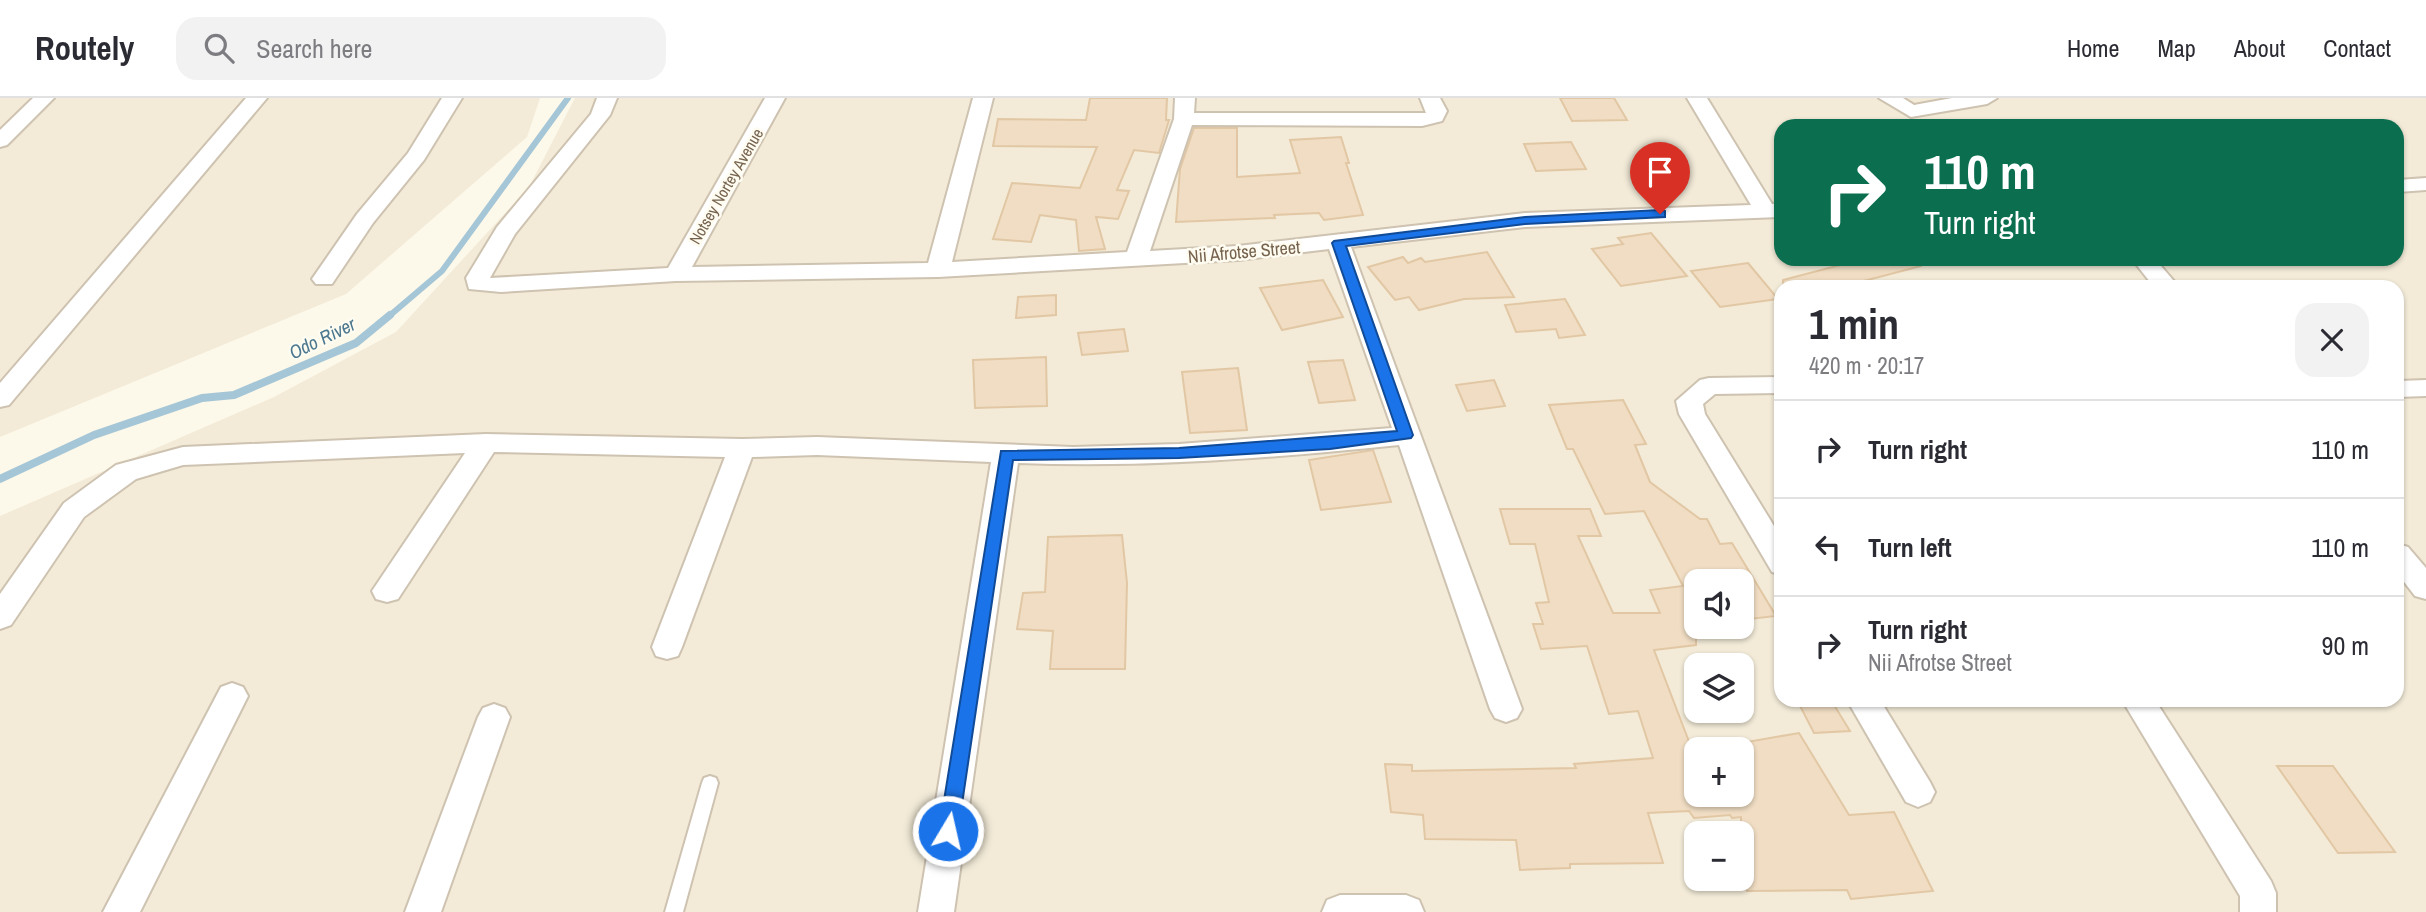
<!DOCTYPE html>
<meta charset="utf-8">
<style>
:root{--surface:#fff;--page:#f2f2f3;--text:#2b2b33;--muted:#7c7c81;--line:#e1e1e2}
body{margin:0;font-family:"Archivo Narrow",sans-serif;background:var(--page);color:var(--text);height:100vh;display:flex;flex-direction:column;font-size:26px;white-space:nowrap}
*{box-sizing:border-box;margin:0}
p{font-size:23px;color:var(--muted)}
.icon{flex:none;width:38px;height:38px;fill:none;stroke:currentColor;stroke-width:2;stroke-linecap:round;stroke-linejoin:round}
.map{position:relative;flex:1;overflow:hidden}
.sheet{position:absolute;left:1774px;top:182px;width:630px;height:427px;display:flex;flex-direction:column;background:var(--surface);border-radius:21px;box-shadow:0 2px 5px #0004}
.sheet>*{flex:none}
.hud{position:absolute;left:1774px;top:21px;width:630px;height:147px;border-radius:21px;box-shadow:0 2px 5px #0004;background:#0b6e4f;color:#fff;overflow:hidden}
.controls{position:absolute;left:1684px;top:471px;display:grid;gap:14px}
.controls a{display:grid;place-items:center;width:70px;height:70px;border-radius:14px;background:var(--surface);box-shadow:0 2px 5px #0004;font-size:35px}
.pin{position:absolute;display:grid;place-items:center;width:60px;height:60px;color:#fff;margin:-72px -30px;border-radius:50% 50% 50% 0;rotate:-45deg;box-shadow:0 0 7px #0007}
.pin .icon{rotate:45deg}
.me{position:absolute;width:77px;margin:-38px;rotate:9deg;stroke-linejoin:round;filter:drop-shadow(0 0 5px #0008)}
.turn{display:flex;align-items:center;gap:24px;height:147px;padding:0 35px;font-size:32px}
.turn .icon{width:91px;height:91px;stroke-width:2.5}
.turn b{display:block;font-size:49px;line-height:60px}
.round{display:grid;place-items:center;flex:none;width:74px;height:74px;border-radius:21px;background:var(--page)}
.overview{display:flex;align-items:center;justify-content:space-between;height:119px;padding:0 35px}
h1{font-size:42px;font-weight:700;line-height:52px}
ul{padding:0;list-style:none}
li{display:flex;align-items:center;gap:21px;height:98px;padding:0 35px;border-top:2px solid var(--line)}
li div{flex:1}
li b{display:block;font-size:26px}
li em{font-style:normal}
header{display:flex;align-items:center;gap:42px;box-sizing:border-box;height:98px;padding:0 35px;background:var(--surface);border-bottom:2px solid var(--line)}
header strong{font-size:33px}
nav{display:flex;gap:38px;margin-inline-start:auto;font-size:24px}
.search{width:490px;height:63px;background:var(--page);display:flex;align-items:center;gap:18px;box-sizing:border-box;padding:0 24px;border-radius:21px;color:var(--muted);font-size:26px}
.map>svg:first-child{display:block}
</style>
<header>
<strong>Routely</strong>
<div class="search"><svg class="icon" aria-label="search" viewBox="0 0 24 24"><circle cx="10" cy="10" r="6"/><path d="M15 15l6 6"/></svg>Search here</div>
<nav><a>Home</a><a>Map</a><a>About</a><a>Contact</a></nav>
</header>
<div class="map">
<svg width="2426" height="814" viewBox="0 0 2426 814">
<rect width="100%" height="100%" fill="#fcf8ea"/>
<g fill="#f3ebd8" fill-rule="evenodd">
<path d="M0,0H540L527,39L346,196L0,339Z"/>
<path d="M575,0H2426V814H0V418L274,299L396,234L529,89ZM1782,28H2398V161H1782ZM1782,189H2398V602H1782ZM1696,483H1741V528H1696ZM1696,567H1741V612H1696ZM1696,651H1741V696H1696ZM1696,735H1741V780H1696Z"/>
</g>
<g fill="none" stroke-linecap="round" stroke-linejoin="round">
<path stroke="#a5c6d6" stroke-width="6" d="M388,219L442,173L568,0"/>
<path stroke="#a5c6d6" stroke-width="8" d="M0,381L94,337L202,300L234,297L356,245L390,217"/>
</g>
<g fill="#f0ddc3" stroke="#e2c7a4" stroke-width="2">
<path d="M1090,0H1167L1166,22H1169L1159,55L1134,52L1117,92L1129,93L1118,121L1096,119L1105,151L1079,153L1076,122L1040,117L1031,144L993,141L1012,85L1080,90L1097,49L993,48L998,21L1086,22Z"/>
<path d="M1560,0H1614L1627,22L1572,23Z"/>
<path d="M1194,30H1237V79L1300,75L1290,42L1341,39L1349,65H1346L1363,117L1324,122L1319,115L1274,117L1275,120L1176,124L1180,71Z"/>
<path d="M1571,44L1586,71L1536,73L1524,46Z"/>
<path d="M1651,135L1687,178L1621,188L1592,151L1623,146L1618,140Z"/>
<path d="M1487,154L1514,199L1464,201L1419,212L1409,199L1395,202L1368,169L1403,159L1408,165L1421,160L1425,164Z"/>
<path d="M1863,161H1920L1921,168L1841,189H1783V182Z"/>
<path d="M1748,165L1778,201L1720,209L1691,173Z"/>
<path d="M1323,182L1343,219L1282,232L1260,190Z"/>
<path d="M1056,197V217L1016,220L1018,199Z"/>
<path d="M1565,201L1585,237L1559,240L1556,231L1516,234L1505,207Z"/>
<path d="M1124,231L1128,253L1082,257L1078,235Z"/>
<path d="M1046,259L1047,308L975,310L973,262Z"/>
<path d="M1343,262L1355,302L1319,305L1308,264Z"/>
<path d="M1238,270L1247,332L1190,335L1182,274Z"/>
<path d="M1494,282L1505,308L1467,313L1456,287Z"/>
<path d="M1623,302L1646,346L1635,347L1650,384L1700,421H1707L1720,446L1732,445L1776,518L1741,522V483H1696V547L1654,552L1696,662V696H1741V645L1799,635L1849,717L1894,714L1933,793L1851,801L1847,792L1747,793L1741,777V719L1732,720L1730,717L1694,720L1689,713L1648,715L1663,765L1570,766V770L1520,772L1516,742L1425,741L1423,717L1391,714L1385,666L1412,667V673L1576,670L1574,666L1653,660L1638,613L1609,616L1587,548L1541,551L1533,526H1543L1536,505L1549,504L1535,446H1510L1500,411H1590L1601,438H1578L1613,515H1660L1650,492L1683,488L1644,413L1605,416L1573,351H1567L1549,307Z"/>
<path d="M1373,352L1391,404L1321,412L1309,362Z"/>
<path d="M1122,437L1127,485L1125,571H1050L1053,533L1017,531L1023,495L1045,494L1048,439Z"/>
<path d="M1797,602H1831L1850,633L1814,635Z"/>
<path d="M2277,668H2333L2395,754L2338,755Z"/>
</g>
<g fill="none" stroke-linecap="round" stroke-linejoin="round">
<g stroke="#cec2b0" stroke-width="4">
<path id="lane" d="M710,678L716,680L718,685L683,814H665L702,685L704,680Z"/>
</g>
<g stroke="#cec2b0" stroke-width="4">
<g id="street">
<path d="M33,0H54L7,47L0,49V32Z"/>
<path d="M246,0H267L9,307L0,309V285Z"/>
<path d="M442,0H462L424,62L373,125L332,186H316L312,181L357,116L408,55Z"/>
<path d="M597,0H617L610,17L515,136L490,180L668,170L765,0H785L692,169L928,165L973,0H993L952,164L1127,154L1174,21L1175,0H1195L1194,15H1426L1420,0H1440L1447,13L1442,23L1422,28L1192,27L1150,153L1238,148L1525,115L1751,107L1687,0H1707L1772,106L1782,105V119L1525,129L1351,149L1522,611L1517,620L1506,624L1495,620L1490,611L1399,347C1273,360 1145,370 1018,365L954,814H918L991,364L817,357L752,359L682,549L678,558L667,561L656,558L652,549L725,359L494,354L398,501L387,504L376,501L372,493L465,355L183,367L136,381L84,419L11,527L0,531V496L64,405L116,367L183,349L486,336L742,341L817,339L1073,349L1179,346L1392,330L1329,151L1238,162L938,179L676,183L501,194L469,191L466,180L497,129L591,16Z"/>
<path d="M1879,0H1903L1914,7L1952,0H1997L1987,6L1911,19Z"/>
<path d="M2426,80V92L2398,94V82Z"/>
<path d="M2132,161H2155L2179,189H2154Z"/>
<path d="M1782,279V295L1715,296L1703,306L1705,316L1782,441V477L1772,474L1679,316L1676,303L1700,282L1709,280Z"/>
<path d="M2426,282V298L2398,299V283Z"/>
<path d="M2398,446L2408,449L2426,470V501L2415,498L2398,476Z"/>
<path d="M232,585L243,589L248,598L140,814H103L221,589Z"/>
<path d="M1847,602H1880L1930,684L1935,694L1930,704L1918,709L1906,704Z"/>
<path d="M2122,602H2155L2271,783L2276,795V814H2240V798Z"/>
<path d="M494,606L505,610L510,619L441,814H405L478,619L483,610Z"/>
<path d="M1340,797H1406L1419,802L1424,814H1322L1327,802Z"/>
</g>
</g>
<use href="#lane" fill="#fff" fill-rule="evenodd"/>
<use href="#street" fill="#fff" fill-rule="evenodd"/>
</g>
<path fill="#1a73e8" stroke="#114b97" stroke-width="2" d="M1660,112L1665,113V119L1525,126L1346,148L1413,337L1411,340L1330,351L1179,360L1013,362L958,733L955,739L948,742L942,739L939,733L1001,353L1179,350L1397,333L1332,145L1334,143L1525,119Z"/>
<g text-anchor="middle" stroke-width="5" stroke-linejoin="round" paint-order="stroke">
<g font-size="16" fill="#76634e" stroke="#fefbf0">
<text transform="translate(726 88) rotate(-60)" y="6">Notsey Nortey Avenue</text>
</g>
<g font-size="18" fill="#76634e" stroke="#fefbf0">
<text transform="translate(1244 154) rotate(-5)" y="6">Nii Afrotse Street</text>
</g>
<g font-size="19" font-style="italic" fill="#4c788f" stroke="#fefbf0">
<text transform="translate(322 240) rotate(-26)" y="7">Odo River</text>
</g>
</g>
</svg>
<div class="controls">
<a><svg class="icon" aria-label="sound" viewBox="0 0 24 24"><path d="M4 9h4l5-4v14l-5-4H4zM17 9q2 3 0 6"/></svg></a>
<a><svg class="icon" aria-label="layers" viewBox="0 0 24 24"><path d="M12 4l9 5-9 5-9-5zM3 14l9 5 9-5"/></svg></a>
<a>+</a>
<a>−</a>
</div>
<div class="pin" style="left:1660px;top:116px;background:#d93025"><svg class="icon" aria-label="arrive" viewBox="0 0 24 24"><path d="M6 21V4h12l-3 4 3 4H6"/></svg></div>
<svg class="me" style="left:948px;top:733px" viewBox="-20 -20 40 40"><circle r="17" fill="#1a73e8" stroke="#fff" stroke-width="3"/><path d="M0-11L8 9 0 5-8 9z" fill="#fff"/></svg>
<div class="hud">
<div class="turn"><svg class="icon" aria-label="right" viewBox="0 0 24 24"><path d="M7 20v-9h11M14 6l5 5-5 5"/></svg><div><b>110 m</b>Turn right</div></div>
</div>
<section class="sheet">
<div class="overview"><div><h1>1 min</h1><p>420 m · 20:17</p></div><a class="round"><svg class="icon" aria-label="close" viewBox="0 0 24 24"><path d="M6 6l12 12M18 6L6 18"/></svg></a></div>
<ul>
<li><svg class="icon" aria-label="right" viewBox="0 0 24 24"><path d="M7 20v-9h11M14 6l5 5-5 5"/></svg><div><b>Turn right</b></div><em>110 m</em></li>
<li><svg class="icon" aria-label="left" viewBox="0 0 24 24"><path d="M17 20v-9H6M10 6l-5 5 5 5"/></svg><div><b>Turn left</b></div><em>110 m</em></li>
<li><svg class="icon" aria-label="right" viewBox="0 0 24 24"><path d="M7 20v-9h11M14 6l5 5-5 5"/></svg><div><b>Turn right</b><p>Nii Afrotse Street</p></div><em>90 m</em></li>
</ul>
</section>
</div>
